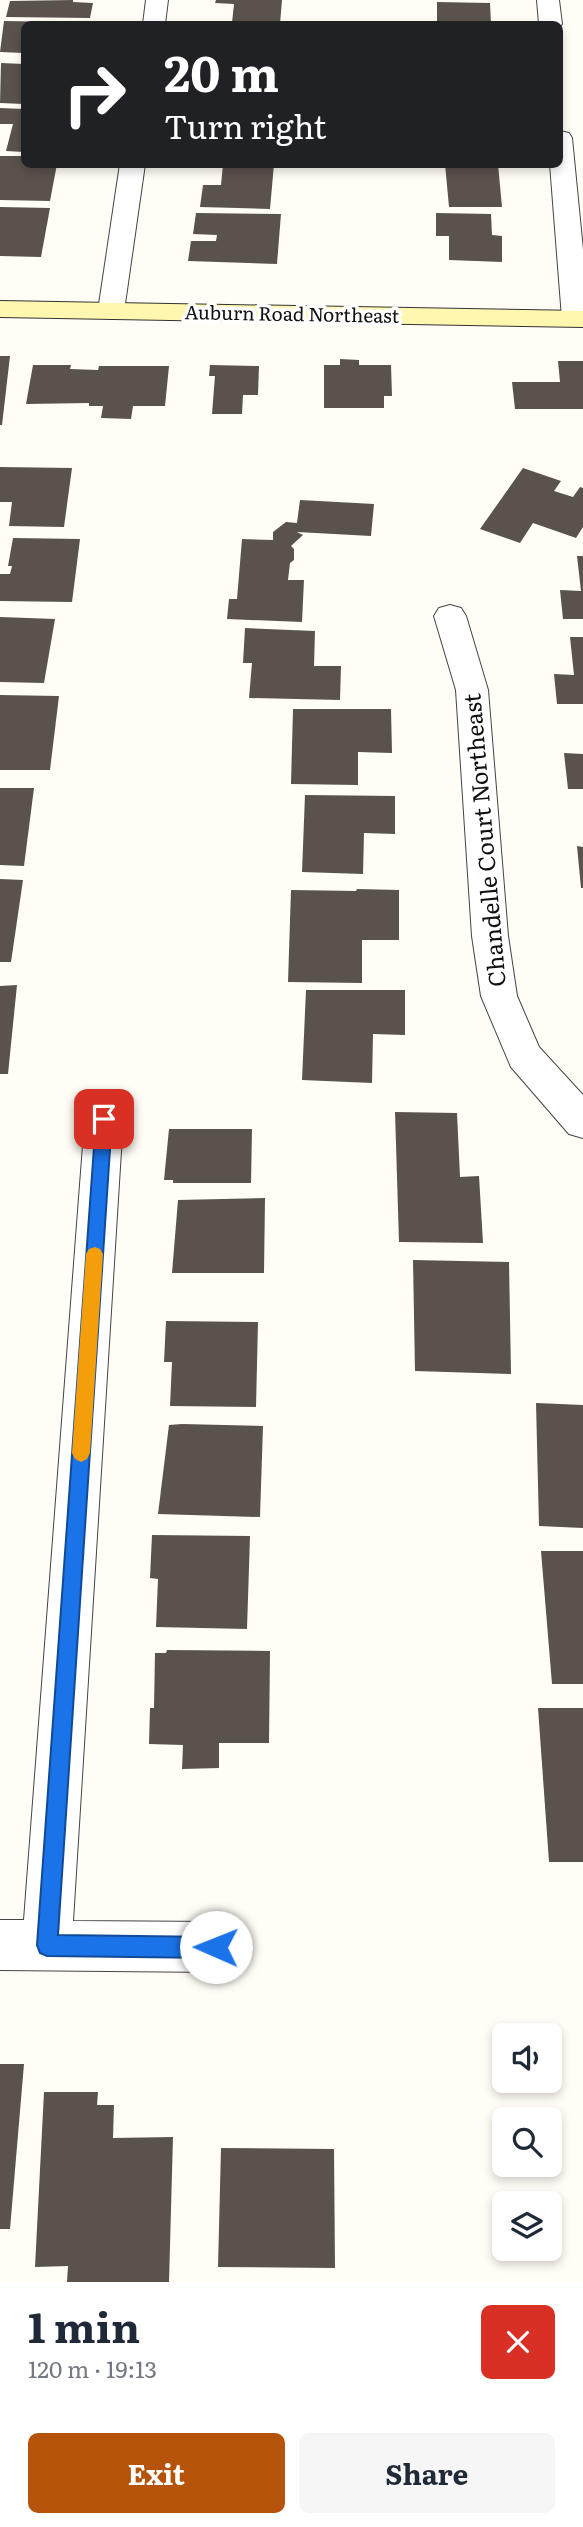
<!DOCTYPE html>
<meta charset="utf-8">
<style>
:root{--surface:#fff;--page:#f6f6f7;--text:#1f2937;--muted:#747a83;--accent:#b45309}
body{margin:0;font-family:Literata,serif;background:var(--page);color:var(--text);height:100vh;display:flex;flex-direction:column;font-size:26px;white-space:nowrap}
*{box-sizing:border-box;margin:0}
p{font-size:23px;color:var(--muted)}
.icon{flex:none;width:38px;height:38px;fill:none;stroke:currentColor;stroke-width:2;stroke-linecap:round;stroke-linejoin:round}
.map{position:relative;height:2282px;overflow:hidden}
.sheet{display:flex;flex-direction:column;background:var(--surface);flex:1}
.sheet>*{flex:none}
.banner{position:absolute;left:21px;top:21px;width:542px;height:147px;border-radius:10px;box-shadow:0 4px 10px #0003;background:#202124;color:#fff;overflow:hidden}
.fabs{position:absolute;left:492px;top:2023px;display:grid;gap:14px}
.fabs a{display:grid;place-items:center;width:70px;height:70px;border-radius:10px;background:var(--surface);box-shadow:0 4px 10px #0003;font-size:35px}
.pin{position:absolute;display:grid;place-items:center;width:60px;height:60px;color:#fff;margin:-30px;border-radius:14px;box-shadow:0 4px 10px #0006}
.me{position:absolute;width:77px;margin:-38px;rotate:271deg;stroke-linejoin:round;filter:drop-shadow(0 0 5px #0008)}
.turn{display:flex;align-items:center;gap:24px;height:147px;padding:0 28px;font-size:32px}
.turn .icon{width:91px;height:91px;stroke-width:2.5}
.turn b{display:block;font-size:49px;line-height:60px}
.round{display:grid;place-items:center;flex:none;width:74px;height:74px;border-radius:10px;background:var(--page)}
.head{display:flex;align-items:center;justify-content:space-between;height:119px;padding:0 28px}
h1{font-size:42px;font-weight:700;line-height:52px}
.action{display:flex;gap:14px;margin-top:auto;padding:14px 28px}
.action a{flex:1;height:80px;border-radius:10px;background:var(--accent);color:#fff;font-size:28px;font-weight:700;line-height:80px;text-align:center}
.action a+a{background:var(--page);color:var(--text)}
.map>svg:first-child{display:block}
</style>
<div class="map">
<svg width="583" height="2282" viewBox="0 0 583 2282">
<rect width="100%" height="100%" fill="#fffdf5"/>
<g fill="#5a524d">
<path d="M73,0V2L93,3L90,18L6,17L10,1Z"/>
<path d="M216,0H282L280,24L232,23L234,4L215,3Z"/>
<path d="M437,2L490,3L491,24H437Z"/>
<path d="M4,21L72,22V24H24V53L0,52Z"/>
<path d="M1,63L24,64V104L0,103Z"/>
<path d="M0,108L24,109V152L6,151L13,124H0Z"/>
<path d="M0,156H24V164H57L50,201L0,200Z"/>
<path d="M223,164H274L270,209L200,207L203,185H221Z"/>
<path d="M445,164H498L502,207H449Z"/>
<path d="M0,207L50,208L41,257L0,256Z"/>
<path d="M196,213L281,214L277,264L188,261L191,241H216L217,235L193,234Z"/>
<path d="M436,213L491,214L492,235L502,236V262L449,260V236H436Z"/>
<path d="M0,356H10L2,425H0Z"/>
<path d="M340,359L359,360V365H391L392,396H384V408H324V365H340Z"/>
<path d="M558,361H583V409H515L512,382H560Z"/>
<path d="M33,365H71L70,369L98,370L99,366H169L165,406H133L131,419L101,418L103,406H89V403L26,404Z"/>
<path d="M210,365L259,366L258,395H243L242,414H212L215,376H209Z"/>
<path d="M0,467L72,468L64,527L9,526L12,502H0Z"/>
<path d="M523,468L561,481L554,491L573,497L580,487L583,488V527L576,538L533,523L520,543L480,529Z"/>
<path d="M300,500L374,504L371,536L297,532L303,535L291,546L294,549V560L290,563L288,580H304L302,622L227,619L229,599H237L242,539L273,540V532L286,522L297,523Z"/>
<path d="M13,538L80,539L72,602L0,601V574H10L12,566H8Z"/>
<path d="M577,556H583V619H563L560,590L581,591Z"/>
<path d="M0,617L55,619L44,683L0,682Z"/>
<path d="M245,628L315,631L314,666H341L340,700L249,698L252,663H243Z"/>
<path d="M570,637H583V704H557L554,674L574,675Z"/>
<path d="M0,695L59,696L50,770H0Z"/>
<path d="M293,709H391L392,753L358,752V785L291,784Z"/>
<path d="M564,753L583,754V789H568Z"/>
<path d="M0,788H34L24,866L0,865Z"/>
<path d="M305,795L395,796V834L364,833L363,874L302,872Z"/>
<path d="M577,846L583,847V888H581Z"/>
<path d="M0,879L23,880L11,962H0Z"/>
<path d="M357,889L399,890V940H362V983L288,982L291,890L356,891Z"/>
<path d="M17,985L8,1074H0V986Z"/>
<path d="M306,990H405V1035L373,1034L372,1083L302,1080Z"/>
<path d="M395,1112L457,1113L460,1177L479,1176L483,1243L399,1242Z"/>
<path d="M169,1129H252L251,1183H173V1180H164Z"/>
<path d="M265,1198L264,1273H172L178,1200Z"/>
<path d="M413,1260L509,1262L511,1374L415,1371Z"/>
<path d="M166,1321L258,1322L256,1407L170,1406L172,1362H164Z"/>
<path d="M536,1403L583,1405V1528L539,1526Z"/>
<path d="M182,1424L263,1426L260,1517L158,1514L169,1425Z"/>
<path d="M152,1535L250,1536L247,1629L156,1627L158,1579L150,1578Z"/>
<path d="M541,1551H583V1684H552Z"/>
<path d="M167,1650L270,1651L269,1743H219V1768L182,1769L183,1745L149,1744L150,1708H154L155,1653H166Z"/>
<path d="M538,1708H583V1862H549Z"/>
<path d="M0,2064H24L10,2229H0Z"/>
<path d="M44,2092H98L97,2105H114L113,2138L173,2137L169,2282H67L68,2266L35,2267Z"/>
<path d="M221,2148L334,2149L335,2268L218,2267Z"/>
</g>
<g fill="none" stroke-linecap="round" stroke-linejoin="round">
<g stroke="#444" stroke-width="2">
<g id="street">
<path d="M146,0H168L165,24H143Z"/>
<path d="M537,0H559L562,24L560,26L539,24Z"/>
<path d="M560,131L569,133L572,138L583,250V324H566L562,318L550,164H560Z"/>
<path d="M120,164H145L124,311L121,317L111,319L101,317L98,311Z"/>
<path d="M450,605L461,608L466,616L488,690L508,936L517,996L539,1047L583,1095V1138L569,1134L511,1067L481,996L472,936L456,690L434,616L439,608Z"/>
<path d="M104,1103L118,1107L123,1119L73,1921L216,1922L234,1929L241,1947L234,1965L216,1972L0,1970V1920H24L85,1119L90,1107Z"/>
</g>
</g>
<g stroke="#333" stroke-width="2">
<path id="secondary" d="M0,301L583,311V327L0,317Z"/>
</g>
<use href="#street" fill="#fff" fill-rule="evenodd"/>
<use href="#secondary" fill="#fff6b0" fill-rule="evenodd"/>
</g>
<path fill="#1a73e8" stroke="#114b97" stroke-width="2" d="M104,1113L109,1114L112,1119L58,1935L216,1937L223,1940L226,1947L223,1955L216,1958L47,1956L40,1953L37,1945L96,1119L98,1114Z"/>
<path fill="#f59e0b" d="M95,1247L100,1249L103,1254L90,1453L87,1459L81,1462L75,1459L72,1453L86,1254L89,1249Z"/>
<g text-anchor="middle" stroke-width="7" stroke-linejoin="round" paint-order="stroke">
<g font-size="19" fill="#111" stroke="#fff">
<text transform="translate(292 314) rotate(1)" y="7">Auburn Road Northeast</text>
</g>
<g font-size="23" fill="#111" stroke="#fff">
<text transform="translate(485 840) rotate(-95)" y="8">Chandelle Court Northeast</text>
</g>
</g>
</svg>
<div class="fabs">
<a><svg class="icon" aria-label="sound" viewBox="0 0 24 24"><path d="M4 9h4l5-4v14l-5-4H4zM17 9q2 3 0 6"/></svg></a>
<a><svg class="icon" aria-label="search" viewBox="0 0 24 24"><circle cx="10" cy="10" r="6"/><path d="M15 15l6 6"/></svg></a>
<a><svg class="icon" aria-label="layers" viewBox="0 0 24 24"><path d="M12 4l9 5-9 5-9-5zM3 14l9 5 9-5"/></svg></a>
</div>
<div class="pin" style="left:104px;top:1119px;background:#d93025"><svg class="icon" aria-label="arrive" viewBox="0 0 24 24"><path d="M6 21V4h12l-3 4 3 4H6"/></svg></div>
<svg class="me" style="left:216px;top:1947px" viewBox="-20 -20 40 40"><circle r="19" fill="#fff"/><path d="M0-13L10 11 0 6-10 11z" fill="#1a73e8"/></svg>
<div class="banner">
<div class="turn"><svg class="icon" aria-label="right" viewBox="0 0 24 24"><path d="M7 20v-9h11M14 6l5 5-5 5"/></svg><div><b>20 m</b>Turn right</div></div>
</div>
</div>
<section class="sheet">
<div class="head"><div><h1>1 min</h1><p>120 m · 19:13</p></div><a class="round" style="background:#d93025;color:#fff"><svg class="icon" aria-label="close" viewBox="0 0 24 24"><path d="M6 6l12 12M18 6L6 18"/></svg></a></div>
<div class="action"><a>Exit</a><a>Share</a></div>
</section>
